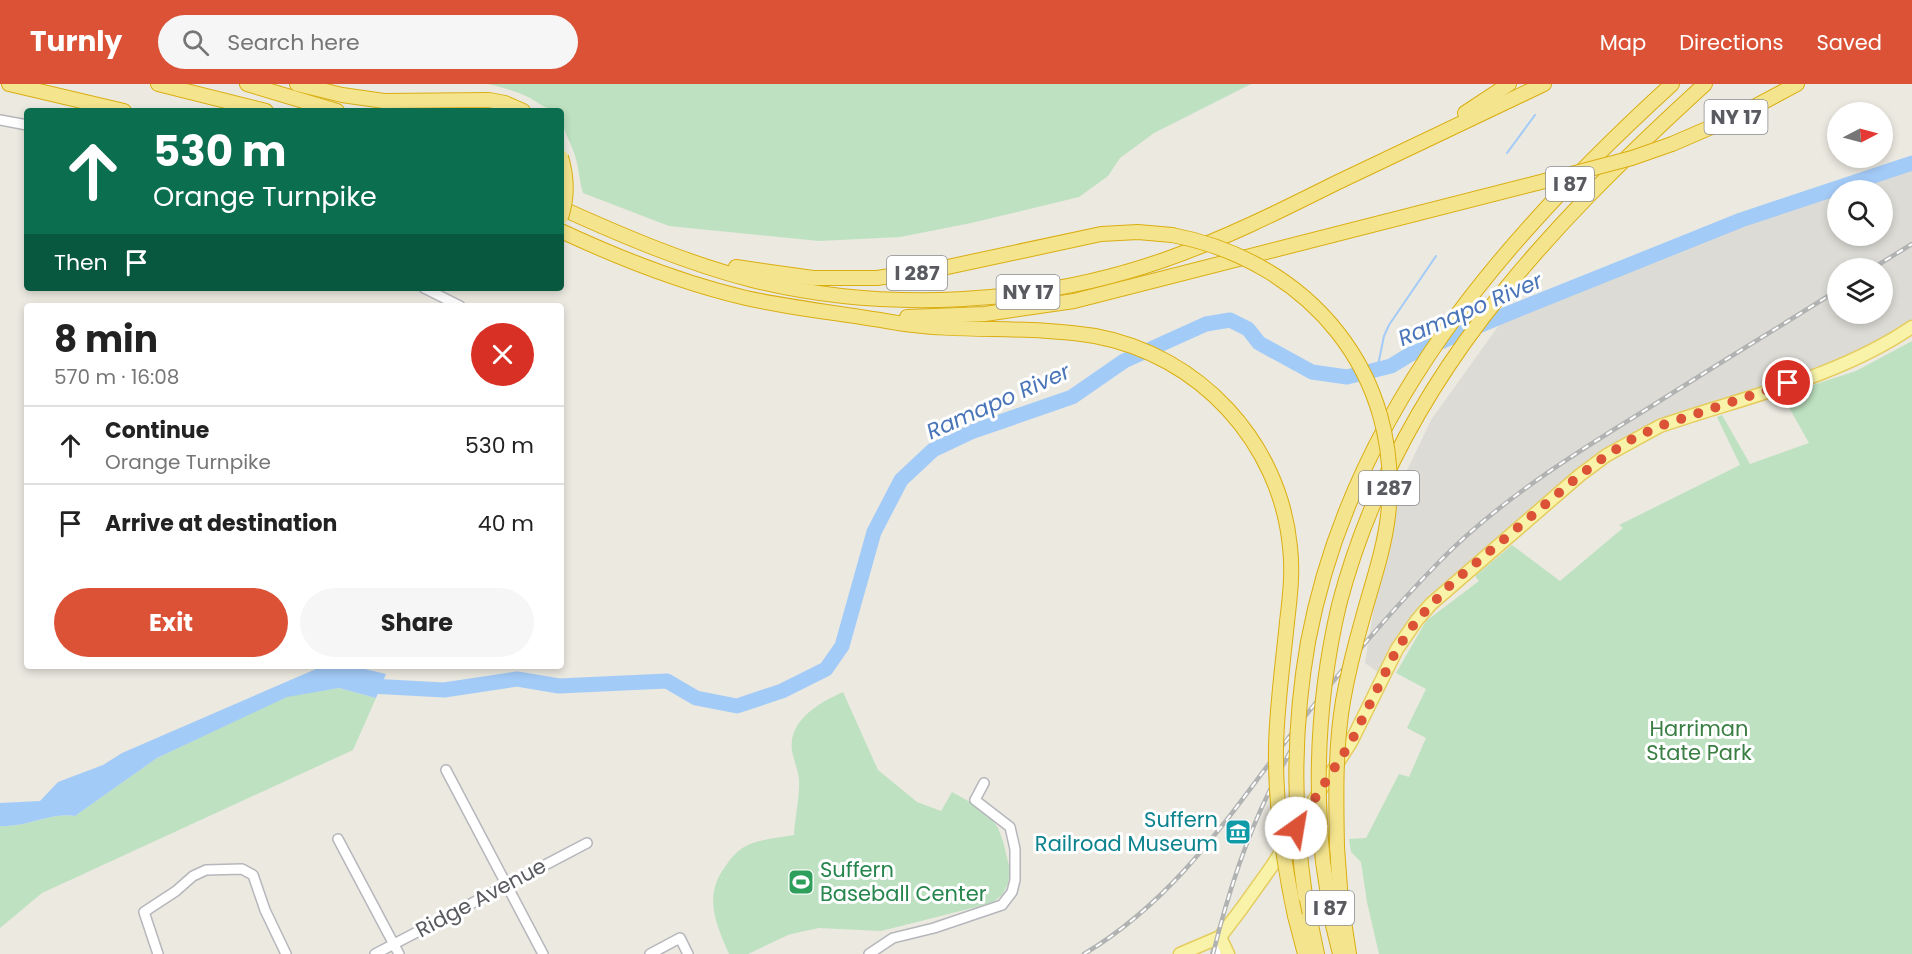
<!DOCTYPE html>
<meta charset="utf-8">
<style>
:root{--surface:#fff;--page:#f6f6f6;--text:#222;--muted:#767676;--line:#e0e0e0;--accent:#db5236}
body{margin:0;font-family:Poppins,sans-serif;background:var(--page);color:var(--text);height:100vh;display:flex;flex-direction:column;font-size:22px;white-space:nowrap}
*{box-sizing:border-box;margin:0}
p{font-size:20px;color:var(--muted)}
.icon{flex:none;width:33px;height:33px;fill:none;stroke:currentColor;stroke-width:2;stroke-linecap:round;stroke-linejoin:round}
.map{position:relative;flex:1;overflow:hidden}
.details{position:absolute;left:24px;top:219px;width:540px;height:366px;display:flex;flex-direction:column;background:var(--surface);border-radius:6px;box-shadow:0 3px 9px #0003}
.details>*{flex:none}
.top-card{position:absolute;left:24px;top:24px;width:540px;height:183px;border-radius:6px;box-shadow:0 3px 9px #0003;background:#0b6e4f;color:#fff;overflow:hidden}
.needle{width:39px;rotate:84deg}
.controls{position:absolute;left:1827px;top:18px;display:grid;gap:12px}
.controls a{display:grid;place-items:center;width:66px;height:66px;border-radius:50%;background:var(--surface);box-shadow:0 3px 9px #0003;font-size:30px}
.pin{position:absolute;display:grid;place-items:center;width:51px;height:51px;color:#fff;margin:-26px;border:3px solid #fff;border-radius:50%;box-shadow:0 2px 6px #0007}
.me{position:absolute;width:66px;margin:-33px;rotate:32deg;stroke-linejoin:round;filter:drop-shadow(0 0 4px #0008)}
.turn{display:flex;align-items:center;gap:21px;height:126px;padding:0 30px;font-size:27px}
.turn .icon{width:78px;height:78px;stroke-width:2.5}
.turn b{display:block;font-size:42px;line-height:51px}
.then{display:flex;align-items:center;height:57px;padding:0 30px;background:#0003;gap:12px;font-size:22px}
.round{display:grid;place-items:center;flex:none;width:63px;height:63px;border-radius:32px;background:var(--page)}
.headline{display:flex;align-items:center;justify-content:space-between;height:102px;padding:0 30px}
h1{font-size:36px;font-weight:700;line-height:45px}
.cta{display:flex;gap:12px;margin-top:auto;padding:12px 30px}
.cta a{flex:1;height:69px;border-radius:36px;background:var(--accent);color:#fff;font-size:24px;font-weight:700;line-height:69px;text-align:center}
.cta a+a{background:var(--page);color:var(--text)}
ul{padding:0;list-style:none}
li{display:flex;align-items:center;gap:18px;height:78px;padding:0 30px;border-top:2px solid var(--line)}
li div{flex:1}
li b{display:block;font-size:22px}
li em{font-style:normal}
header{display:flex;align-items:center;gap:36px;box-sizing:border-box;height:84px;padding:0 30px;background:var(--accent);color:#fff}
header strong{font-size:28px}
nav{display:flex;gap:33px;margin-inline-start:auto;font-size:21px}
.search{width:420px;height:54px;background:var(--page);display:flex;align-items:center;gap:15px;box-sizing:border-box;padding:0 21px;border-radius:33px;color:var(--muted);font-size:22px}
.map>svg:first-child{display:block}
</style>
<header>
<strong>Turnly</strong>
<div class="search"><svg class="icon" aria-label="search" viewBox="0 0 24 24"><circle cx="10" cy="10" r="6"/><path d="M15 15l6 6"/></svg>Search here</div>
<nav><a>Map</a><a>Directions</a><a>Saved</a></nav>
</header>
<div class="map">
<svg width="1912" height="870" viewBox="0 0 1912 870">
<rect width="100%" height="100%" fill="#ebe9e0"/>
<path fill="#dcdbd5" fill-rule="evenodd" d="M1912,79V243L1866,270L1634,354L1431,520L1383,592L1365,579L1378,498L1402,397L1431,336L1507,230L1741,136ZM1838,106H1882V152H1838ZM1838,184H1882V230H1838Z"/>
<g fill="#bee1c1">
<path d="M488,0H1251L1154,49L1120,74L1108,92L1079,113L971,139L900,153L819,157L669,142L583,109C579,96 579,84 575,72C570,55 561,45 561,27C546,27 539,18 526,12C513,6 501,3 488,0Z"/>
<path d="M1912,257V870H1379L1367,818L1361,778L1351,768L1349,755L1366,754L1399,690L1409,693L1426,654L1407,644L1426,605L1396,589L1426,537L1479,497L1475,492L1512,461L1560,497L1623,444L1619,441L1740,381L1717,333L1722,331L1750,380L1809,359L1782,311L1856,287Z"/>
<path d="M339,604L376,614L353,666L42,809L0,844V742C26,744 50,728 75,732L157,674L287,612Z"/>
<path d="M843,608L878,686L917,718L941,727L952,708L979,723L990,733L998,744L1003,757L1010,786L1008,800L1002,811L992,819L881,847L819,844L800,848L788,851L748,870H729C716,840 703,812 725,783C730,775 736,768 744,763C758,755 778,754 794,751C795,733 800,712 799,695C798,686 794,677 792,667C788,636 819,619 843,608Z"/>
</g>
<path fill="#a3cbf8" d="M323,582H361L365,585L386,590L376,614L339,604L287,613L157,674L75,732C50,728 26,744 0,742V719L40,717L58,698L103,681L122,669Z"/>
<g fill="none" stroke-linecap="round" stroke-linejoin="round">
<g stroke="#a3cbf8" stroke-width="2">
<path d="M1507,69L1535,31"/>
<path d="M1377,286L1384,252L1389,241L1436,172"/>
</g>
<path stroke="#a3cbf8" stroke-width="15" d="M362,600L370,602L444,606L517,595L559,602L667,597L696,614L737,622L782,607L826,585L842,562L874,448L901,396L933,366L971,348L1072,313L1124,277L1206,240L1230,236L1248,245L1259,259L1312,288L1347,293L1391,282L1409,271L1507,230L1741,136L1912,79"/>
<g stroke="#b6b7bc" stroke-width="12">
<g id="minor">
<path d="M0,36L27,41"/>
<path d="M424,204L460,222"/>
<path d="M446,686L543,870"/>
<path d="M338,755L399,870"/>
<path d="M158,870L144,828L176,807L193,792L206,786L242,785L253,791L265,826L286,870"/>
<path d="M375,870L587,759"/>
<path d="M650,870L680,854L688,870"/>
<path d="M869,870L893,854L934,844L1002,821L1012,808L1015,796V765L1010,743L975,716L984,699"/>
<path d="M1216,870L1220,853"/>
</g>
</g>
<g stroke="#e5cc5e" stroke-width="15">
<g id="major">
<path d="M1220,853L1228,870"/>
<path d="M1180,870L1220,853L1242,824L1272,782L1351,658L1397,565L1417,536L1431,520L1580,391L1607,371L1660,342C1744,313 1837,294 1912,243"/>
</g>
</g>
<g stroke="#daae11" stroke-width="16">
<g id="highway">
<path d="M9,0L124,27"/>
<path d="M158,0L266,27"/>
<path d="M247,0L337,27"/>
<path d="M297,0L342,11L384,17L489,16L505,19L523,27"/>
<path d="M1465,29L1509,0"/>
<path d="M1672,60L1737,32L1797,0"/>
<path d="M561,124C623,152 686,179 752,196C885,229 1035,221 1164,176C1224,155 1280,127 1336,99C1406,66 1475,33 1544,0"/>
<path d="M561,147C621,175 682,199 746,214C796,225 848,230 898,239C963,249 1030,241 1095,252C1199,271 1280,358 1290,463C1293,488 1290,513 1287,538"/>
<path d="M736,183L813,194H877L943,184L1101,150L1138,148L1172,151"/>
<path d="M907,233L985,230L1074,217L1537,99"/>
<path d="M1339,521C1396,302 1543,148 1705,0"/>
<path d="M1308,558C1351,328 1504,153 1672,0"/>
<path d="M1337,763L1341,818L1349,870"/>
<path d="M1323,778L1332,837L1340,870"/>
<path d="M1305,812L1317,870"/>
<path d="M1295,832L1305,870"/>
</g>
</g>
<use href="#minor" stroke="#fff" stroke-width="9"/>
<use href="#major" stroke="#f8f3a8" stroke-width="12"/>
<use href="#highway" stroke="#f4e48e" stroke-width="14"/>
<g stroke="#b1b2b2" stroke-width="4.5">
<g id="rail">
<path d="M1873,184L1912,160"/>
<path d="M1084,870C1176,815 1229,732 1292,649C1338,590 1386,532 1438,479C1498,417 1574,370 1647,325C1710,285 1774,246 1838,206"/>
<path d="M1213,870C1226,817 1245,757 1269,708C1278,690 1288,672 1297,655"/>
</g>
</g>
<use href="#rail" stroke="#fff" stroke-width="2" stroke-dasharray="7" stroke-linecap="butt"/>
<g stroke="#daae11" stroke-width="16" stroke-linecap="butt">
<g id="highway-bridge">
<path d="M561,73C567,93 568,112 561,133"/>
<path d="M1537,99L1632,74L1672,60"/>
<path d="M1172,151C1309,177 1404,290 1388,432C1384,466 1372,500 1363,533C1355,561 1348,589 1343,617C1335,665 1336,714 1337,763"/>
<path d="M1287,538C1283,579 1277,621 1276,662C1275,720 1283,776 1295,832"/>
<path d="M1323,778C1314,691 1319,606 1339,521"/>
<path d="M1305,812C1293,728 1293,643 1308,558"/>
</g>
</g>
<use href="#highway-bridge" stroke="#f4e48e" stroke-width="14"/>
</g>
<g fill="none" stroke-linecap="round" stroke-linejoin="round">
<path stroke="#db5236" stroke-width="10" stroke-dasharray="0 18" d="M1296,744L1351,658L1397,565L1417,536L1451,500L1580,391L1607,371L1634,354L1660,342L1788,299"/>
</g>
<defs>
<g id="museum-square" transform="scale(1.35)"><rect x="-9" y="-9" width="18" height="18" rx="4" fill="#0f9aa8" stroke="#fff"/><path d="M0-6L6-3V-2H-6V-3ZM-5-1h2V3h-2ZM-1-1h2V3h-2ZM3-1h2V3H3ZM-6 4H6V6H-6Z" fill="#fff"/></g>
<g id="stadium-square" transform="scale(1.35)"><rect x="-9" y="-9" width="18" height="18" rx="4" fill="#2e9e5b" stroke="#fff"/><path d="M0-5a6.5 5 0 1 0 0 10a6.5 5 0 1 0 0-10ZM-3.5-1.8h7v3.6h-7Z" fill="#fff"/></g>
</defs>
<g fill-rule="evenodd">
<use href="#museum-square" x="1238" y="748"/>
<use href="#stadium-square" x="801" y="798"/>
</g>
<g text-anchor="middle" stroke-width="6" stroke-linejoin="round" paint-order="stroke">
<g fill="#fff" stroke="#8b8c90" stroke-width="1.5">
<rect x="1704.5" y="16" width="63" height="34" rx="4.5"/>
<rect x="1546" y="83" width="48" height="34" rx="4.5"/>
<rect x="887" y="172" width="60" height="34" rx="4.5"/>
<rect x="996.5" y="191" width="63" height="34" rx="4.5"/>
<rect x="1359" y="387" width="60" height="34" rx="4.5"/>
<rect x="1306" y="807" width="48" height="34" rx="4.5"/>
</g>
<g font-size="20" font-weight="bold" fill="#595b60">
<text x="1736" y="40">NY 17</text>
<text x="1570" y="107">I 87</text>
<text x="917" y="196">I 287</text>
<text x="1028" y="215">NY 17</text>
<text x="1389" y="411">I 287</text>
<text x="1330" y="831">I 87</text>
</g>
<g font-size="21" fill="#3a7e43" stroke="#fff">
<text x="1699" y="652">Harriman<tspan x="1699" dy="24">State Park</tspan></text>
</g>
<g font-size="21" fill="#0d838f" stroke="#fff" text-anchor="end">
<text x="1218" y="743">Suffern<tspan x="1218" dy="24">Railroad Museum</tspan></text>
</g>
<g font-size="21" fill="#27864d" stroke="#fff" text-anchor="start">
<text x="820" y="793">Suffern<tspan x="820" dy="24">Baseball Center</tspan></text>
</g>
<g font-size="21" fill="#595b60" stroke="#fff">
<text transform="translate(481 814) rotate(-28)" y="7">Ridge Avenue</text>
</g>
<g font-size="22" font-style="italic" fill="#4975b8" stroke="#fff">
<text transform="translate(1470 225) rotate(-23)" y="8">Ramapo River</text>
<text transform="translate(998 317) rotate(-24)" y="8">Ramapo River</text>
</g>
</g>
</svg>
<div class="controls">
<a><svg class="needle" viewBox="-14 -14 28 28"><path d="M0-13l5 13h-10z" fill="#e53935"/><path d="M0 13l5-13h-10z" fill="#767676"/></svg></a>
<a><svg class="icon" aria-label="search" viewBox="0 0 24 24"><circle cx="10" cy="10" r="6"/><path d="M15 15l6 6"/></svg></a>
<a><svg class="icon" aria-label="layers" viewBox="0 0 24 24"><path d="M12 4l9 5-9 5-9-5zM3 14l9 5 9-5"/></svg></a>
</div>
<div class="pin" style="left:1788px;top:299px;background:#d93025"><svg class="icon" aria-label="arrive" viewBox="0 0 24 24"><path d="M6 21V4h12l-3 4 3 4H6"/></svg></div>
<svg class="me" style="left:1296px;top:744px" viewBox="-20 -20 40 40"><circle r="19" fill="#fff"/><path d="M0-13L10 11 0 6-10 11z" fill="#db5236"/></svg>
<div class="top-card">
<div class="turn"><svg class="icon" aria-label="ahead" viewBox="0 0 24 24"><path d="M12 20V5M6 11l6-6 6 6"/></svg><div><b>530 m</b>Orange Turnpike</div></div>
<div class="then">Then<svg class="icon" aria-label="arrive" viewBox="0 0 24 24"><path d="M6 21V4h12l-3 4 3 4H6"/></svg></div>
</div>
<section class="details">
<div class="headline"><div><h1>8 min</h1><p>570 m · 16:08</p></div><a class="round" style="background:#d93025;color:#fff"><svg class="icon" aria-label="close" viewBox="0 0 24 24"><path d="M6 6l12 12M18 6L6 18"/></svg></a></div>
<ul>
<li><svg class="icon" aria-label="ahead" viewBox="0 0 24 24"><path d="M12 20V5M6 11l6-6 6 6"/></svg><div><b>Continue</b><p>Orange Turnpike</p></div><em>530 m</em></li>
<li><svg class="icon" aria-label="arrive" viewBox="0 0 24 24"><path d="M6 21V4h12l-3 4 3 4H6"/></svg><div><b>Arrive at destination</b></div><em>40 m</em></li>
</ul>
<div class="cta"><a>Exit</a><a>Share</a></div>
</section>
</div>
